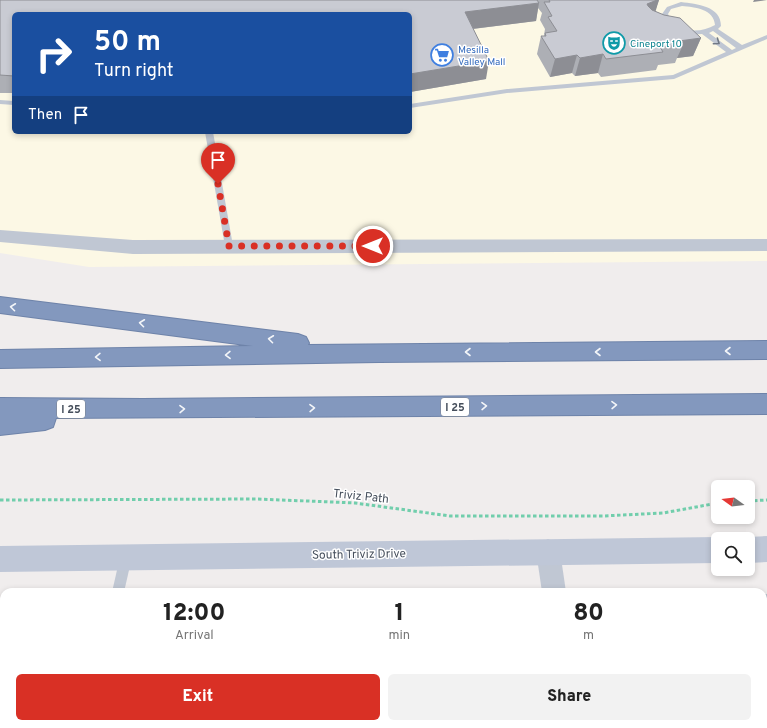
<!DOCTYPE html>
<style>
:root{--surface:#fff;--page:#f2f2f2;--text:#222;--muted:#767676;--accent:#d93025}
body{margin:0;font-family:Overpass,sans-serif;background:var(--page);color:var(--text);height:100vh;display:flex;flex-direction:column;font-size:15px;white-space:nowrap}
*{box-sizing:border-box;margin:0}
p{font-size:13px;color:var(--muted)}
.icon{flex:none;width:22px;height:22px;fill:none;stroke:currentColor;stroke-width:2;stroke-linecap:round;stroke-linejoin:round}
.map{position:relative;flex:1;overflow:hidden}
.drawer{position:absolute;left:0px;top:588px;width:767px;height:140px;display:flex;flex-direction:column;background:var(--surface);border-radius:12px 12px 0 0;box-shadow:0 2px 6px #0003}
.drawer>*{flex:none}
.guide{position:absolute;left:12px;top:12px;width:400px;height:122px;border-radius:6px;box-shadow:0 2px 6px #0003;background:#1a4fa0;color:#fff;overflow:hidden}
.needle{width:26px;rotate:285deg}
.fabs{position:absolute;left:711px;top:480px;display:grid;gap:8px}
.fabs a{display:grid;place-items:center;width:44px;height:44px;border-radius:6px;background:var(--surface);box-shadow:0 2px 6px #0003;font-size:20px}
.pin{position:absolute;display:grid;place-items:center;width:34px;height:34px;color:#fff;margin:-41px -17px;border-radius:50% 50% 50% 0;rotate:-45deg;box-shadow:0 0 4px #0007}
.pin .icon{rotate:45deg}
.me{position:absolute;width:44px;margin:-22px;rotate:270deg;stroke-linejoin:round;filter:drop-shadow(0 0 3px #0008)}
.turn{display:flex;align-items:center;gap:14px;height:84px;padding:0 16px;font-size:18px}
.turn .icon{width:52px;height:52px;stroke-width:2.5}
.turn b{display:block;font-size:28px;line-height:34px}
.then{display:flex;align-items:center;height:38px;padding:0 16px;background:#0003;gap:8px;font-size:15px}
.eta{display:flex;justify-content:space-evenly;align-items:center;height:68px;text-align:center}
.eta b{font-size:24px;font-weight:800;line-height:28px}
.primary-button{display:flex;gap:8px;margin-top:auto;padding:8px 16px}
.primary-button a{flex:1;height:46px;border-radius:6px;background:var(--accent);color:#fff;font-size:16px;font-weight:800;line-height:46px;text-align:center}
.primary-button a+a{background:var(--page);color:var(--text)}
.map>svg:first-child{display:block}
</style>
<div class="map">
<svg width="767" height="728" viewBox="0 0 767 728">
<rect width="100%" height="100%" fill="#f0eded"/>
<path fill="#fcf8e5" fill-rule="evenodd" d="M0,0H767V261L89,267L0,253ZM14,14H410V132H14Z"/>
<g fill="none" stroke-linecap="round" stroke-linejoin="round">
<g stroke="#6e83a9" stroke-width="2">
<g id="highway">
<path d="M0,297L298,334L306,337L309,343L308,345L767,341V359L379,362L0,368V350L253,346L0,313Z"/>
<path d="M767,394V414L56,418L53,427L45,430L0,435V398L143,399Z"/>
</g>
</g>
<g stroke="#71ceac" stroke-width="3" stroke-dasharray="3.5 2.5" stroke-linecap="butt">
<path d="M0,500L258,499L355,503L450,516H603L663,513L718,503"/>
<path d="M748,501L767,500"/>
</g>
<g fill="#c0c7d3" fill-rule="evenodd">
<path d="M681,2C697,4 721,6 721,26L718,29L742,45L767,35V39L674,79L507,93L410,108V104L507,89L673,75L726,52L702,34C686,36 667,30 662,14L667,7ZM682,6C695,7 714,9 715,25C700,34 675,33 668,14L671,9ZM713,31L736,48L732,50L709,33Z"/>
<path d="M0,100L14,101V105L0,104Z"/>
<path d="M205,132H213L233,246L229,249L225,246Z"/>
<path d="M126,551L130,553L132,557L124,592H112L120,557L122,553Z"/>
<rect x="763" y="594" width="4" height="12"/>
<rect x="763" y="664" width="4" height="14"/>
<path d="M80,724H94L93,728H79Z"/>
<rect x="626" y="724" width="14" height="4"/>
</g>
<g fill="#c0c7d3" fill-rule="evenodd">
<path d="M0,230L133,240L767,239V251L133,254L0,242Z"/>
<path d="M548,539L556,543L560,551L566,592H542L536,551L540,543Z"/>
<rect x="559" y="724" width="28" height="4"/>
</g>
<g fill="#bfc7d7" fill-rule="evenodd">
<path d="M767,536V562L748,563V539H743L748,537Z"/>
<path d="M718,537L723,539H718V563L0,572V546Z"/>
</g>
<use href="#highway" fill="#8398be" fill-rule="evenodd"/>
</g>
<g fill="#adafb5">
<path d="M0,0H659L655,11L664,15L701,38L693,56L677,58L675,63L658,65L656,70L601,77L598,73L575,76L572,73L550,77L537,54L541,36H544V35L545,29L540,20L542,13L538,8L536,21L473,29L486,79L410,92V14H14V93H0Z"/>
<rect x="763" y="623" width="4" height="33"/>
<path d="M636,724H763L767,728H637Z"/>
</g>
<g fill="#8d8e94">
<path d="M657,0H659L655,13L652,18L647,4Z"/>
<path d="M754,0H767L753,2Z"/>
<path d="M539,3L536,21L463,30L465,12Z"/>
<path d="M701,38L693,56L677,58L683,45L679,41Z"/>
<path d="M603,54L598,73L575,76L580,58Z"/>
<path d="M577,55L572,73L550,77L555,59Z"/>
<path d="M489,61L486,79L410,92V74Z"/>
<path d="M0,654L4,655L0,667Z"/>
</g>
<g fill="#c9cbd3" stroke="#8d8e94">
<path d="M0,0H537L539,3L465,12L489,61L410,74V14H14V76L0,75Z"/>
<path d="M549,0H657L647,4L648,6L652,10L664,15L680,18L701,38L679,41L683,45L660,47L663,52L606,59L603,54L580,58L577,55L555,59L541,36H546L545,33L557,31L548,17L552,16L544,2H550Z"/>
<rect x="763" y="623" width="4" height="29"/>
<path d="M763,687H767V728H651L650,724H763Z"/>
</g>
<defs><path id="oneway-chevron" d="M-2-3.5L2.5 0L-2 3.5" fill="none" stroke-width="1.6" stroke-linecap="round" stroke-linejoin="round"/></defs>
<use stroke="#707885" href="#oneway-chevron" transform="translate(717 42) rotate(35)"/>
<g stroke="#f3f5f8">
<use href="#oneway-chevron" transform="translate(13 307) rotate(-173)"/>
<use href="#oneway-chevron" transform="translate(142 323) rotate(-173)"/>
<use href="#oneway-chevron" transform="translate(271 339) rotate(-173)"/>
<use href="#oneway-chevron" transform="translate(728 351) rotate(180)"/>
<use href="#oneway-chevron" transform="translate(468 352) rotate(180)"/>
<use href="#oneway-chevron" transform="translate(598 352) rotate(180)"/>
<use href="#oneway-chevron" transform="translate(228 355) rotate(179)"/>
<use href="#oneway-chevron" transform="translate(98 357) rotate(179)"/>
<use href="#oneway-chevron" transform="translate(614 405) rotate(-1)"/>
<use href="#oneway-chevron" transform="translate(484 406) rotate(-1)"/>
<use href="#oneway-chevron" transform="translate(312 408) rotate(-1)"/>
<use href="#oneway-chevron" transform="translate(182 409) rotate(-1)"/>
</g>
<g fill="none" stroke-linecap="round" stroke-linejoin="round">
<path stroke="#d93025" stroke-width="7" stroke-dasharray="0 12.6" d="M218,184L229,246H373"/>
</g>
<defs>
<g id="theatre-ring" transform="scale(1.15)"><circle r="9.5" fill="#fff" stroke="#0f9aa8" stroke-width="1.5"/><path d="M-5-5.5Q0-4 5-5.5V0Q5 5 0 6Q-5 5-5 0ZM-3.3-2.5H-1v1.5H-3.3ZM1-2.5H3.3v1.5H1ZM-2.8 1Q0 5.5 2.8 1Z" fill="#0f9aa8"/></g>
<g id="supermarket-ring" transform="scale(1.15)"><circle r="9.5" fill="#fff" stroke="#3f7fe0" stroke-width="1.5"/><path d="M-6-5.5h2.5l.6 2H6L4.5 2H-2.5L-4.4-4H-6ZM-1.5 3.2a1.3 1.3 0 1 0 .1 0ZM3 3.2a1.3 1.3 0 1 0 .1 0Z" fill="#3f7fe0"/></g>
</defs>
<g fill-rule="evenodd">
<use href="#theatre-ring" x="614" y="43"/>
<use href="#supermarket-ring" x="442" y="55"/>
</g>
<g text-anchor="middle" stroke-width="3" stroke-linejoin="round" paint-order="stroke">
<g font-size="10" fill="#0d838f" stroke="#fff" text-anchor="start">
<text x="630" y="47">Cineport 10</text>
</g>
<g font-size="10" fill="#366cbe" stroke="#fff" text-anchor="start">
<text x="458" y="53">Mesilla<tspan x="458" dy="12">Valley Mall</tspan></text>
</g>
<g fill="#fff" stroke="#7d838c" stroke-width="1">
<rect x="441" y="398" width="28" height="18" rx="3"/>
<rect x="57" y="400" width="28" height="18" rx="3"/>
</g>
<g font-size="11" font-weight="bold" fill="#454e5b">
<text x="455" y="411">I 25</text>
<text x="71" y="413">I 25</text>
</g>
<g font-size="12" fill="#454e5b" stroke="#fff">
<text transform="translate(361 496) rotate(6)" y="4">Triviz Path</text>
<text transform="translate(359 554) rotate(-1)" y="4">South Triviz Drive</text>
</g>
</g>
</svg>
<div class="fabs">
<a><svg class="needle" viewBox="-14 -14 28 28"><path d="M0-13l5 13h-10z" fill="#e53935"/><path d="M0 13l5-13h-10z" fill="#767676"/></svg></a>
<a><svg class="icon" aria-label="search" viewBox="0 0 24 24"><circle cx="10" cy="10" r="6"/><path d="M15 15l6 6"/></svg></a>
</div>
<div class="pin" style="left:218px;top:184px;background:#d93025"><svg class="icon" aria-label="arrive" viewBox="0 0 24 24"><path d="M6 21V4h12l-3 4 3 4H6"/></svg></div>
<svg class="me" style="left:373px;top:246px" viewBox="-20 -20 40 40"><circle r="17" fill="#d93025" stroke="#fff" stroke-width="3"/><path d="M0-11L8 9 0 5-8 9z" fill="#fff"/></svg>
<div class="guide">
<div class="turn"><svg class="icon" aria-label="right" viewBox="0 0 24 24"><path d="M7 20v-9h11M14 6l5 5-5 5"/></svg><div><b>50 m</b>Turn right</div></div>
<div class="then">Then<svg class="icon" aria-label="arrive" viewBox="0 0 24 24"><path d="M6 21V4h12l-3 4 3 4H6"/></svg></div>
</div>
<section class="drawer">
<div class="eta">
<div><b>12:00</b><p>Arrival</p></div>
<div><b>1</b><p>min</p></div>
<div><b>80</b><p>m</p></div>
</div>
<div class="primary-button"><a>Exit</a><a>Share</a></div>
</section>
</div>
